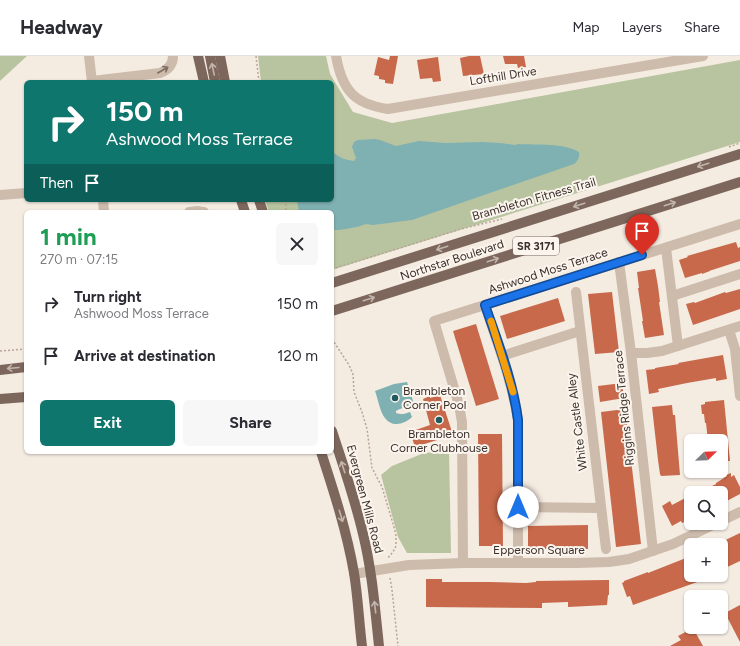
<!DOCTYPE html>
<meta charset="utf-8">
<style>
:root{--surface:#fff;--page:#f7f7f7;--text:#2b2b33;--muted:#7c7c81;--line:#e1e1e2;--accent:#0f766e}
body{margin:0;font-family:Figtree,sans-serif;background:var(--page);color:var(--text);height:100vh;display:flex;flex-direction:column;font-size:15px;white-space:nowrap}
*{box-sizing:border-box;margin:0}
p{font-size:13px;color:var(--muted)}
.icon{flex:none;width:22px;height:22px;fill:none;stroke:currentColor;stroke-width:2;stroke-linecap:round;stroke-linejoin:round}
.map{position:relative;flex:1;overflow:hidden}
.details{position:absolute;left:24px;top:154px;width:310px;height:244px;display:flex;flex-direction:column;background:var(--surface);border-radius:6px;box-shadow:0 1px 3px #0004}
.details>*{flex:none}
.banner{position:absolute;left:24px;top:24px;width:310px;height:122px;border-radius:6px;box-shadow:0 1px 3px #0004;background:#0f766e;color:#fff;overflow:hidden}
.needle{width:26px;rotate:67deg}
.controls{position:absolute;left:684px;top:378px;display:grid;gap:8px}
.controls a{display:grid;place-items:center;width:44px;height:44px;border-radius:6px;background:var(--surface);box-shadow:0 1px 3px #0004;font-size:20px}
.pin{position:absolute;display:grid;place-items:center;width:34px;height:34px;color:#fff;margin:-41px -17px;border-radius:50% 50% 50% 0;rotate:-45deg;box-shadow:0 0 4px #0007}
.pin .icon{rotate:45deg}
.me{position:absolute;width:44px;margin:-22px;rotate:0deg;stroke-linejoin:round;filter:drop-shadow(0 0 3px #0008)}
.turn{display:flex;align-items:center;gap:14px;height:84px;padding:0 16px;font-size:18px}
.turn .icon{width:52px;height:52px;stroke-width:2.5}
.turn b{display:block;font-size:28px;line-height:34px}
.then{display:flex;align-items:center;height:38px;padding:0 16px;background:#0003;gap:8px;font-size:15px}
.round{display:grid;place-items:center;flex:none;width:42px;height:42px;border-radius:6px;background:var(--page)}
.summary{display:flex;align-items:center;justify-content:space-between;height:68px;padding:0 16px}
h1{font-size:24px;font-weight:700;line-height:30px;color:#1e9e55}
.primary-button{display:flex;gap:8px;margin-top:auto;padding:8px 16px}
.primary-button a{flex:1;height:46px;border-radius:6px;background:var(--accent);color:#fff;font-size:16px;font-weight:700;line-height:46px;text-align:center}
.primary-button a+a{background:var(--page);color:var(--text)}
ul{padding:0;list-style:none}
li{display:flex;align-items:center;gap:12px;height:52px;padding:0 16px}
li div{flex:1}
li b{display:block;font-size:15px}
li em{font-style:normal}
header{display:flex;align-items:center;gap:24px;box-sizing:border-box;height:56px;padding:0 20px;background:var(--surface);border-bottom:1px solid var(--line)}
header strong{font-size:19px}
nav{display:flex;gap:22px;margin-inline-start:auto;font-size:14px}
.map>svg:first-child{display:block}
</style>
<header>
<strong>Headway</strong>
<nav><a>Map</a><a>Layers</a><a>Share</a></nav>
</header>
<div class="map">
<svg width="740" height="590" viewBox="0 0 740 590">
<rect width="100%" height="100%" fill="#f4ebe1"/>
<g fill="#b8c4a0">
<path d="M0,0H27L0,25Z"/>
<path d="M258,0H326L330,18L353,56L392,67L740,4V86L332,214V156H269L265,144H332V26H261Z"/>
<path d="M449,395L451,497H407L398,481L381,419L392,410L424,397Z"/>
</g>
<g fill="#7fb0b2">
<path d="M375,83L380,84L396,90L419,85L445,87L482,86L500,87L515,89L518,88C536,89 564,87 579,96C580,101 578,105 574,108L412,164L373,169L366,168L357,171L339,174H332V156H299L297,144H332V95C338,101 345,104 354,105L356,102L352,91L354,86L358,84Z"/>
<path d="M407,326L414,348L417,351L414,354C408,349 402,352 396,355V357C401,359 405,358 410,356L412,361C405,368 392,372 385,362C380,356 378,343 375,335L394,328Z"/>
</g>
<g fill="#c8694b">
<path d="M390,0H398L393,28L385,27V24L379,23V20L374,19L378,1L389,4Z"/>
<path d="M469,0H480L484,18L463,20L460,2Z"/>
<path d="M503,0H524L526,11L518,12L517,8H505Z"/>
<path d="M438,1L441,25L433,26L432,22L420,23L417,4Z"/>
<path d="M736,186L738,192L740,191V205L709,215H710L702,218V217L685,222L679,204L688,201L687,200Z"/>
<path d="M655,213L658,230L660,246H659L664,279L645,282L642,265H643L638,232H639L637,216Z"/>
<path d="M740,233V253L693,269L686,248L694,246L695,247L725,236L726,237Z"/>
<path d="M612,236L619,296L595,298L588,238Z"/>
<path d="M558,242L565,265L507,283L500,260Z"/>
<path d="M476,268L499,343L476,350L453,275Z"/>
<path d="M723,299L727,323L716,325V322L687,327L658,333L659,336L649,338L646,314L655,313V312L679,308L678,307Z"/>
<path d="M622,327L624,342L600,346L598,330Z"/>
<path d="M440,339L453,379L415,391L410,376L430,369L423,343L430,340V342Z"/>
<path d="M724,344L730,405H721V385H708L706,367H705L704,358H702L701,349L705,348V346Z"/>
<path d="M672,349L673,359H675L680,419L661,420L660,418L658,404L652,351Z"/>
<path d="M625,353L641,488L616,491L601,356Z"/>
<path d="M478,378H502L503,490H479Z"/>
<path d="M731,417V421L734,419L740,431V438L721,448V437H698L716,428V427L724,422L723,420Z"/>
<path d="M691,439V463L682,467L681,465L672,470L662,450L670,445L672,449Z"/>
<path d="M588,469V493H528V470Z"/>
<path d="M740,477V505L721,514V489H715Z"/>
<path d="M691,500V519H698L700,525L633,549L630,540L627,541L622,527L624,526V525L648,516V517Z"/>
<path d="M426,523H442V526H490L526,527L536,526V525L606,524H609V539H608L607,549L568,551V546L542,547V552L426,551Z"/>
<path d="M740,549V586L725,557Z"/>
<path d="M693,572L703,590H670L681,584L678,580Z"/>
</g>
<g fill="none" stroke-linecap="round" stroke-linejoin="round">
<g stroke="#b9a596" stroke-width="1.5" stroke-dasharray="2 2" stroke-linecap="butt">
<path d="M256,0L259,26"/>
<path d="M729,91L740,87"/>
<path d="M286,144V156"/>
<path d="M332,213L461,173L502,163"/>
<path d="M332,283L349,309L353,318L354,336L362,356L367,373L372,412L382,431L394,471L396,480V490L393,496L387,503"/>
<path d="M0,295L26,293"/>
<path d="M390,522L392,534L398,590"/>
</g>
<g stroke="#cdbbac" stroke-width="10">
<path d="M89,0L92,26"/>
<path d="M336,0C342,34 354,48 388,53L703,0"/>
<path d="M92,25L160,17C168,14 173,9 173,0"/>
<path d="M0,139L26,137"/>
<path d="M103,144L104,156"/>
<path d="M189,156L197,155L204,156"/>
<path d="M666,192L678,290"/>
<path d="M619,206L631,297L653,495"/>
<path d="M576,236L606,493"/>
<path d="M672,240L740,218"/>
<path d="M485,249C497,287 512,325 518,364V507"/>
<path d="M729,274L735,293L740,340"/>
<path d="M631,297H647L662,295L740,270"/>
<path d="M502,300L580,275"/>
<path d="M518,451L600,452"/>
<path d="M721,465L740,456"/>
<path d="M463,507L462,366L459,349L434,265L740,168"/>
<path d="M354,518L409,509L463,507H576L609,506L629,503L673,488L717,467"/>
</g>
<g stroke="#7d675c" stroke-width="10">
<path d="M198,0L204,26"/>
<path d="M210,0L215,26"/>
<path d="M220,0L225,26"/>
<path d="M241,144L245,156"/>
<path d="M259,144L263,156"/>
<path d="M332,227L740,98"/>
<path d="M332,255L740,126"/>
<path d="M0,314L26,311"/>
<path d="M0,343L26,341"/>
<path d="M332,375C343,409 355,443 363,478C372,514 375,553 379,590"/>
<path d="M321,396C334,436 347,476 354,517C358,541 359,566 362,590"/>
</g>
</g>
<defs><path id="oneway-shaft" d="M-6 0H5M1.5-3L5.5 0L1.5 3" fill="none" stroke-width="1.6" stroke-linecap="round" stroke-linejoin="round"/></defs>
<g stroke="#c2b5ac">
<use href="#oneway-shaft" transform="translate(213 13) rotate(-102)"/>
<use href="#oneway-shaft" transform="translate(703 109) rotate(162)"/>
<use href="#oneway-shaft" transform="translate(670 148) rotate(-18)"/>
<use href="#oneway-shaft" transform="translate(579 149) rotate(162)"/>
<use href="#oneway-shaft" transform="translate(442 192) rotate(162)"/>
<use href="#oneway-shaft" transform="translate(493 204) rotate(-18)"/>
<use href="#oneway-shaft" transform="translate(369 243) rotate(-18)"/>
<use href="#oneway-shaft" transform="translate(13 312) rotate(175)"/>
<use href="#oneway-shaft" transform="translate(343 411) rotate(-108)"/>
<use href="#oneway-shaft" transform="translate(341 460) rotate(73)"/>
<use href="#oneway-shaft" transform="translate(375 551) rotate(-97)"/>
</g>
<use stroke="#7d6f65" href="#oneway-shaft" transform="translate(163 14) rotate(-30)"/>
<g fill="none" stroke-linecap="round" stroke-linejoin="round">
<g stroke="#114b97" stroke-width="10">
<path id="route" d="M518,451V364C513,325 498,287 485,249L642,199"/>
</g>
<use href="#route" stroke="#1a73e8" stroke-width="7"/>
<path stroke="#f59e0b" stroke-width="7" d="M491,265L513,336"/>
</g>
<g fill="#1f5a5e" stroke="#fbf5ee" stroke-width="1.5">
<circle cx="395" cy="342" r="4"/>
<circle cx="439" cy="364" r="4"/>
</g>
<g text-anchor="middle" stroke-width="4" stroke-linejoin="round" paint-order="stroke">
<rect fill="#fbf5ee" stroke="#756b66" stroke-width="1" x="513" y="181" width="46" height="18" rx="3"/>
<g font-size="11" font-weight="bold" fill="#3b302b">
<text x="536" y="194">SR 3171</text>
</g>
<g font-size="12" fill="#3b302b" stroke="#fbf5ee">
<text transform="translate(503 20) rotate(-9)" y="4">Lofthill Drive</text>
<text transform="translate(534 143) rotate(-16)" y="4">Brambleton Fitness Trail</text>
<text transform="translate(452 204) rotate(-18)" y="4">Northstar Boulevard</text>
<text transform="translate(548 215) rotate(-18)" y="4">Ashwood Moss Terrace</text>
<text transform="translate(624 352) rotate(-96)" y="4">Riggins Ridge Terrace</text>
<text transform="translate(577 366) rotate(-97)" y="4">White Castle Alley</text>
<text transform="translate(365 443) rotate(75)" y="4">Evergreen Mills Road</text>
<text x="539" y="498">Epperson Square</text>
</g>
<g font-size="12" fill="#3b302b" stroke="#fbf5ee" text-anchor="start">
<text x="403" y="339">Brambleton<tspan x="403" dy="14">Corner Pool</tspan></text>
<text x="439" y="382" text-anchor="middle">Brambleton<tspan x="439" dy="14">Corner Clubhouse</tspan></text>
</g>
</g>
</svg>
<div class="controls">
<a><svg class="needle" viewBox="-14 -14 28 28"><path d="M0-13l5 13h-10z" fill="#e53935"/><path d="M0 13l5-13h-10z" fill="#7c7c81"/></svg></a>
<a><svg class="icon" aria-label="search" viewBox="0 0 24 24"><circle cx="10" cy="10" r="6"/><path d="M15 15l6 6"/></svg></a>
<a>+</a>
<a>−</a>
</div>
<div class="pin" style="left:642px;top:199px;background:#d93025"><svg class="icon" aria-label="arrive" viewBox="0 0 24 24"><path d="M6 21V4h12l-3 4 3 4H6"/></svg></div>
<svg class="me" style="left:518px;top:451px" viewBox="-20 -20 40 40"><circle r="19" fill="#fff"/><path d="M0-13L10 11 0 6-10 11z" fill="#1a73e8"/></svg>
<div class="banner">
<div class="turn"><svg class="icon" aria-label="right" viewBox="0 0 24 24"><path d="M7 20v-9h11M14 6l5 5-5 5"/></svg><div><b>150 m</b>Ashwood Moss Terrace</div></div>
<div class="then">Then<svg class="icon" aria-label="arrive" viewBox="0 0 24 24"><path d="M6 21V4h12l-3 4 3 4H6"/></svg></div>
</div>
<section class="details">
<div class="summary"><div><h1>1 min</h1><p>270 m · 07:15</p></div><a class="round"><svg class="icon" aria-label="close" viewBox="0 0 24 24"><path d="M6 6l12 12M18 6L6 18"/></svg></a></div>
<ul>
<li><svg class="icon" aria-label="right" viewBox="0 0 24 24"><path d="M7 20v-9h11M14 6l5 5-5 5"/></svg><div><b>Turn right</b><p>Ashwood Moss Terrace</p></div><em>150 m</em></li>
<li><svg class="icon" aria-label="arrive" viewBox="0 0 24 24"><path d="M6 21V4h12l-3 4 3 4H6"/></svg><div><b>Arrive at destination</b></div><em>120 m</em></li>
</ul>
<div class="primary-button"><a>Exit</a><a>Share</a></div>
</section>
</div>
